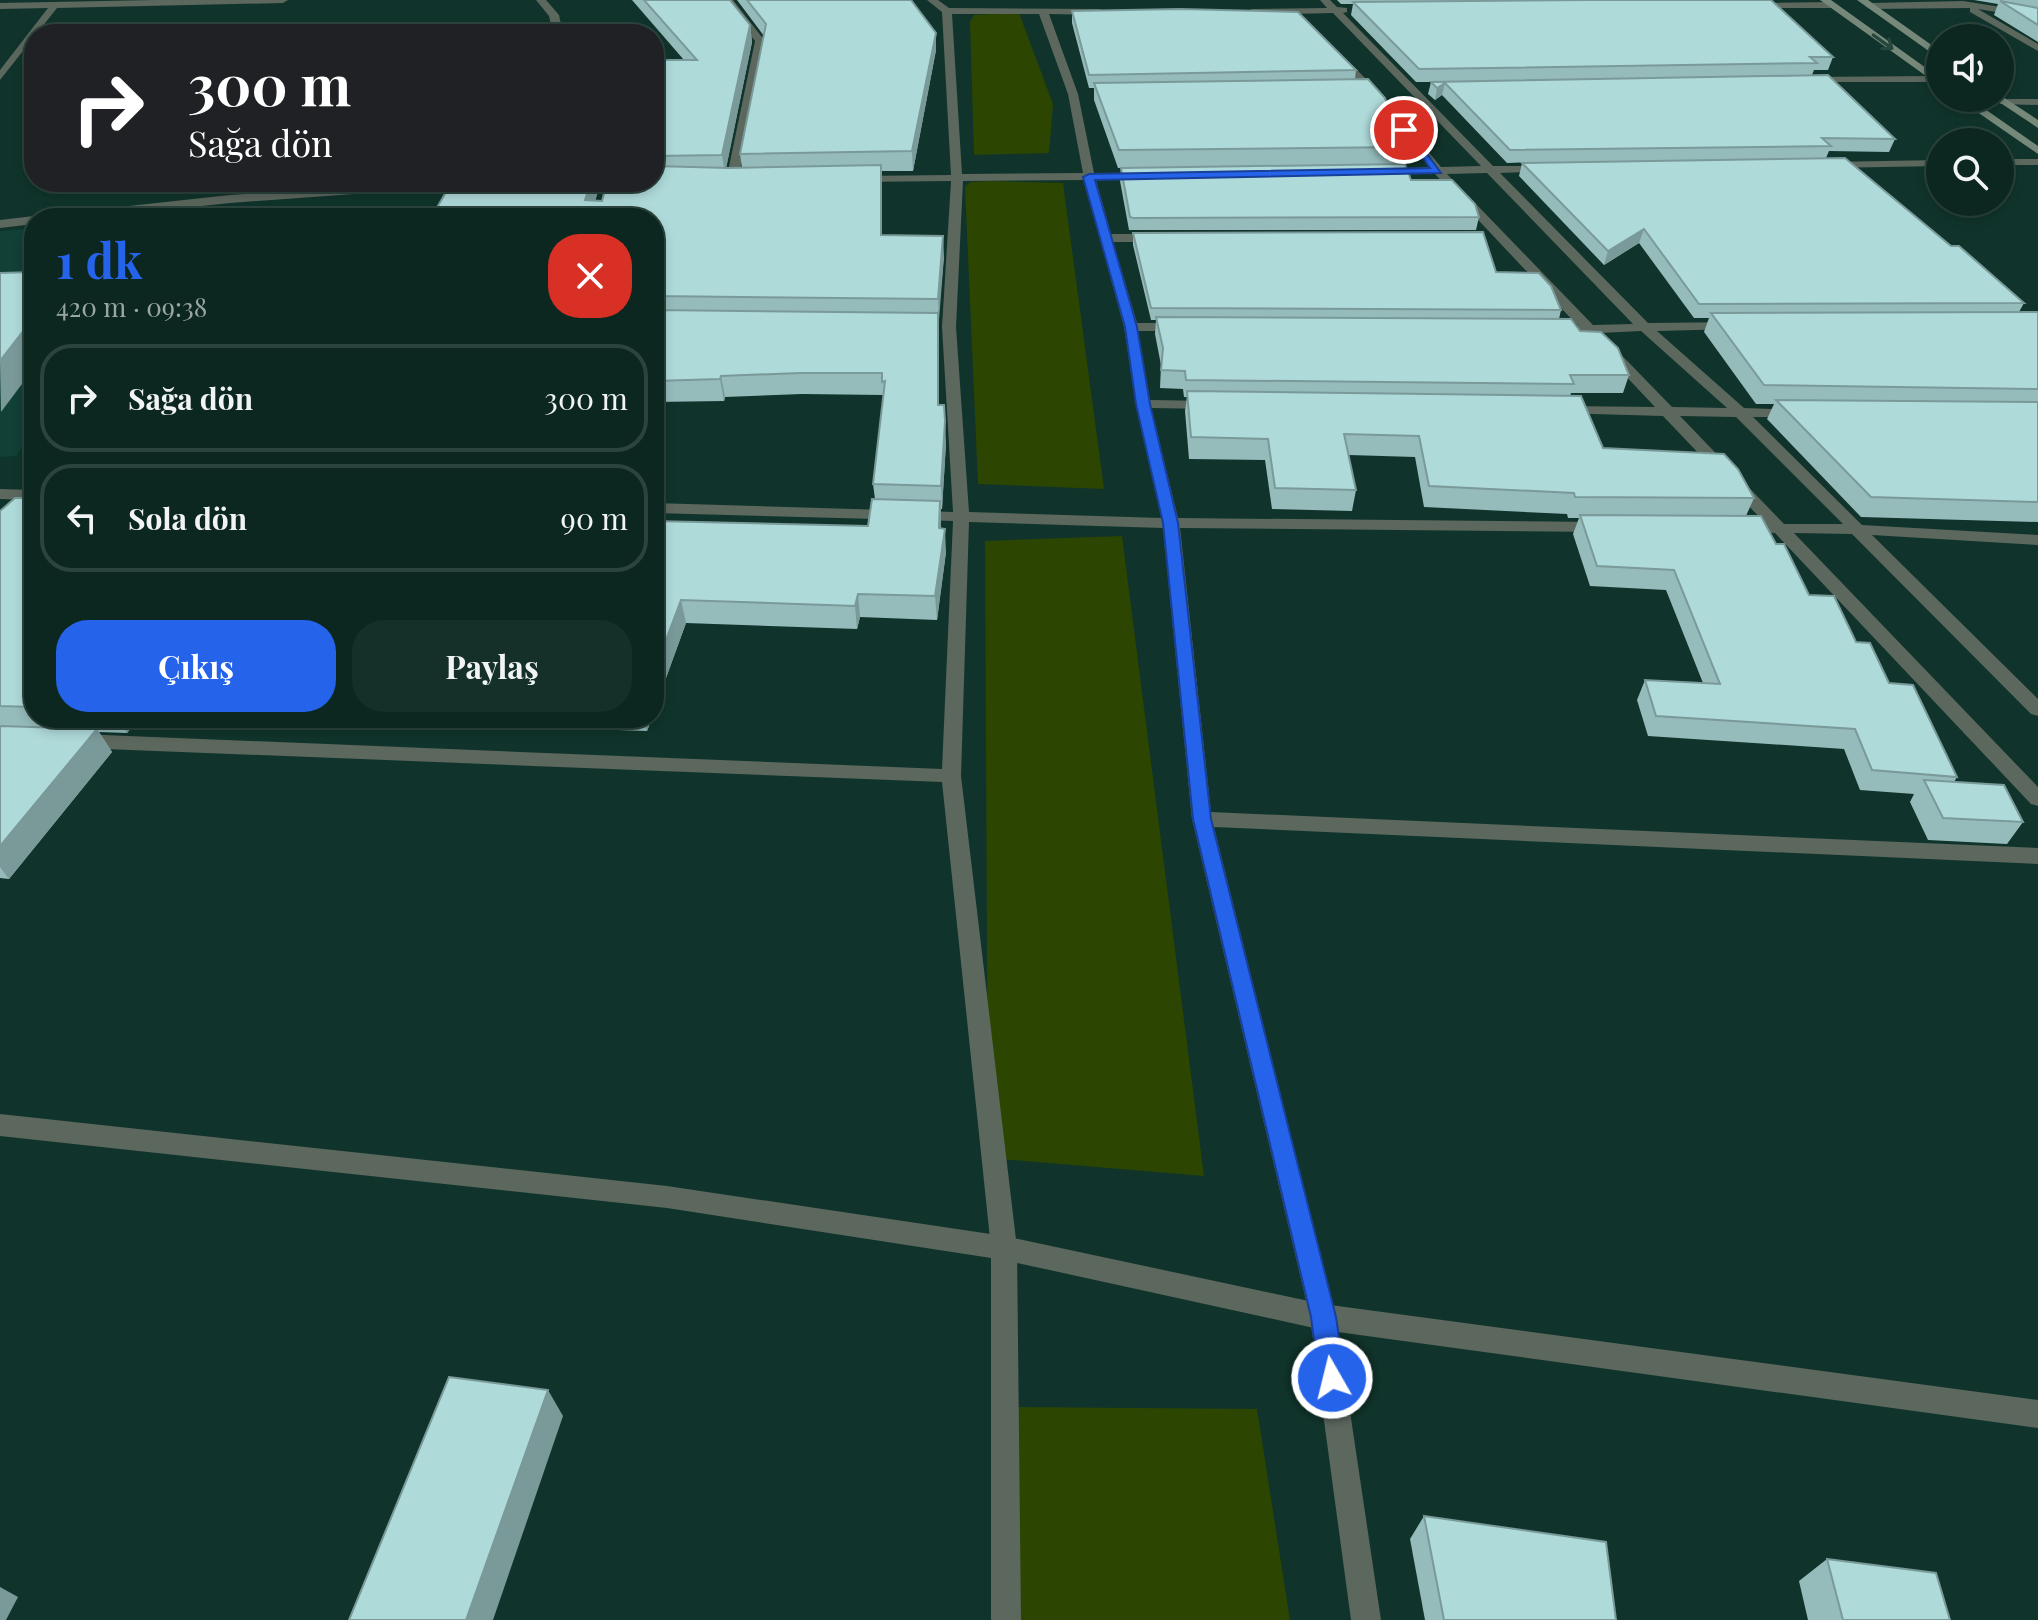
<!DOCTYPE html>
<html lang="tr">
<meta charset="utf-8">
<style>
:root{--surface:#0c2720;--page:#152f29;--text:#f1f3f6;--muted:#9aa5a5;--line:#2c443e;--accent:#2563eb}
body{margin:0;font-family:"Playfair Display",serif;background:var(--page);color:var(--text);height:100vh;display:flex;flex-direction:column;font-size:30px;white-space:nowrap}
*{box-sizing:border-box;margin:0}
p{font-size:26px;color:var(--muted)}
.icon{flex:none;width:44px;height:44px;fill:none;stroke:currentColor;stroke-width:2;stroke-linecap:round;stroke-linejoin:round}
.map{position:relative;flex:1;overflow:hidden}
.drawer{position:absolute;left:24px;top:208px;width:640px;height:520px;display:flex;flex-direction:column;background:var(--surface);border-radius:32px;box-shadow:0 4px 12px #0003,0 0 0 2px var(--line)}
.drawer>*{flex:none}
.top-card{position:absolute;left:24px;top:24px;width:640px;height:168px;border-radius:32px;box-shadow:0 4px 12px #0003,0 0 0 2px var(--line);background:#202124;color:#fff;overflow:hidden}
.buttons{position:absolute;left:1926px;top:24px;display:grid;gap:16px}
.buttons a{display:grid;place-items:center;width:88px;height:88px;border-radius:50%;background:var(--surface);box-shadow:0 4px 12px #0003,0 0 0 2px var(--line);font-size:40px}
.pin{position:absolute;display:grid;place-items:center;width:68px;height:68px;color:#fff;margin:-34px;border:4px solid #fff;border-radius:50%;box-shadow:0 2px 8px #0007}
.me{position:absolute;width:88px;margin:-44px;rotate:352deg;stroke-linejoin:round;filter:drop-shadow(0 0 6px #0008)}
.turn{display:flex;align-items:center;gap:28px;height:168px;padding:0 32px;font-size:36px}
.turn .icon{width:104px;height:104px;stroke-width:2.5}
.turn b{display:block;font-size:56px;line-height:68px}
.round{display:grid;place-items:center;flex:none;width:84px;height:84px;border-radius:32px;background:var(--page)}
.overview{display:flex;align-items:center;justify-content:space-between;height:136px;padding:0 32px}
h1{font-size:48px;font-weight:700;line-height:60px;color:var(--accent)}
.button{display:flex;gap:16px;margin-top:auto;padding:16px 32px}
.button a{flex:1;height:92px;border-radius:32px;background:var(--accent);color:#fff;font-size:32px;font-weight:700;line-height:92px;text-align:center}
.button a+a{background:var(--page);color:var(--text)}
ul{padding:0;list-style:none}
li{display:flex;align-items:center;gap:24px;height:108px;margin:0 16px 12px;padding:0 16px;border:4px solid var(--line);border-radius:32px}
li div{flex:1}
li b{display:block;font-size:30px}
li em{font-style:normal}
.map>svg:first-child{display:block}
</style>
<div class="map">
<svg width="2038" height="1620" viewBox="0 0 2038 1620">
<rect width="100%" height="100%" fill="#10342b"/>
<path fill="#114036" d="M34,228V429L16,456L0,457V231Z"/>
<g fill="#2c4500">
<path d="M1019,13L1053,104L1049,153L974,155L970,22L974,15Z"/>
<path d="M990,181L1063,183L1104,489L978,484L965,187L970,182Z"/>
<path d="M1122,536L1204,1176L988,1158L985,541Z"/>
<path d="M1007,1407L1257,1409L1290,1620H1013Z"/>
</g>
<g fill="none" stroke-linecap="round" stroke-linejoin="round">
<g fill="#5c675e" fill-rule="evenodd">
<path d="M154,0H288L283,3L57,8L0,80V70L48,8L0,9V3Z"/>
<path d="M536,0H546L559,15L563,34H553L549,16Z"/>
<path d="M723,0H733L765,41L738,181L732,184L726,181L755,41Z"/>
<path d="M927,0H938L949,8L1100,9L1105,12L1100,15L1049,14L1078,94L1094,173H1148L1154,176L1148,179L1096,180L1111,234H1158L1164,238L1158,242H1113L1137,323H1182L1189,327L1182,331H1138L1150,400L1211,401L1218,405L1211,409L1151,408L1178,518L1602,522L1610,527L1602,532L1180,528L1211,812L2038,848V864L1214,827L1336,1317L1381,1620H1351L1310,1317L1192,819L1163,528L969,522L961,776L1017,1248L1021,1620H991V1248L942,782L80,748L70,741L80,734L942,769L953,521L654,513V503L953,512L942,327L951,181L856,182L850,179L856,176L951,175L942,12ZM952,14H1039L1068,94L1083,173L962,174ZM1084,180L1124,327L1136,404L1162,518L969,512L956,327L963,181Z"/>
<path d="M1320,0H1330L1337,7L1347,8V12L1343,13L1493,166H1552V170L1548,171L1500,173L1648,323L1739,322L1741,325L1734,329L1657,331L1744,408L1800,410L1802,413L1795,417H1753L1862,525L2038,535V545L1872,535L2038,699V716L2031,714L1852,534L1794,533L2038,787V806L2031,804L1775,533L1736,531V525L1765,523L1663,416L1558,413L1556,410L1563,406L1655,407L1585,333L1577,332L1578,326L1435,174H1376L1374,172L1380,169L1429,167L1367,92L1333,56V52H1339L1375,88L1441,167L1481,166L1333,13L1252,15L1247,12L1252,9L1327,8ZM1487,173L1633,324L1593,325L1447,174ZM1641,331L1727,408L1672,407L1600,333ZM1680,416L1736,417L1843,524H1784Z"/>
<path d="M1963,1L2038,13V19L1978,9L2038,44V51L1970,12V8L1870,9L1865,6L1870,3Z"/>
<path d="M1752,3L1832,2L1837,5L1832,8H1749Z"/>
<path d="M1806,77L1934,76L1939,79L1934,82H1802Z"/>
<path d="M2004,99H2038V105L2000,104V100Z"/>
<rect x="2000" y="159" width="38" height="6"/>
<path d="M1940,160V166L1828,168L1822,165L1828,162Z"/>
<path d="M427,182H484L478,185L230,203L88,218H49L55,214L230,195Z"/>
<path d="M34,216L39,218H34V224L0,228V220Z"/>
<path d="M0,489L34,490V500L0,499Z"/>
</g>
<path fill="#5c675e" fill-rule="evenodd" d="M0,1114L667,1186L1004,1236L1323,1304L2038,1400V1428L1323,1330L1004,1260L667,1208L0,1136Z"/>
<g fill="#76887a" fill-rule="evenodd">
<path d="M1820,0H1831L1940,78V86Z"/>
<path d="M1857,0H1868L1940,51V59Z"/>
<path d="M2000,95L2038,120V128L1993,98Z"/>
<path d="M1957,98H1969L2038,146V154Z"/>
</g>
</g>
<g fill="#96bbbb">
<path d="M632,0H730L750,25L752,42L726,168H742L740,154L764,36L737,0H911L936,33V50L913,171H881L882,235L944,256L938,320L939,405L946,443L942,509H941V529L946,552L937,620L860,617L857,629L686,623L654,711V521L868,526L875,499L873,484L883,400V395L802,394L725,397L724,401L654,402V218L515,183L516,182H601L595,200L602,201L654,182V60H684Z"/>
<path d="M1337,0H1771L1833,57L1828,70H1814L1812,75L1895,139L1889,152L1829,151L1826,158L1951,246L2024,303L2019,312H2038V522L1861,517L1767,419L1774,404H1756L1704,332L1709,318H1694L1639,243L1604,265L1519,176L1522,163L1535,162L1507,163L1442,95L1435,100L1428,94L1431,82H1416L1351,15L1353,4H1341Z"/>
<path d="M1974,0H2038V42L1994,15L1998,4Z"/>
<path d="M1072,11L1356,70L1355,79L1402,147L1399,164L1411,180L1479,217L1476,230H1129L1120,181L1121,168L1150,167L1118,168L1094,100V88H1089L1072,23Z"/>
<path d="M1133,233L1496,272L1561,310L1559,319L1580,331L1629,375L1623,393H1571L1570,396L1603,448L1754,498L1746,516L1776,544L1809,595L1856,642L1889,683L1957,777L1954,782L2023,822L2007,844L1928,840L1910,802L1914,794L1860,790L1844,749L1648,736L1637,700L1645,680L1703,683L1666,590L1590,586L1573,534L1579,518H1568L1567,514L1424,507L1415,457L1349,455L1356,490L1352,511L1272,509L1265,460L1189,459L1185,411L1187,397H1184L1183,389L1160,388L1161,365L1155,334L1156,320H1151L1133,245Z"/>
<path d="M34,498V718H139L127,733L99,732L112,752L9,879L0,878V511Z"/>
<path d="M349,718H652L647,731L351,721Z"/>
<path d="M1424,1516L1616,1620H1425L1410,1539Z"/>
<path d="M1827,1559L1950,1620H1808L1799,1581Z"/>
</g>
<g fill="#7a9999">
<path d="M750,25L752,42L725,174L722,155Z"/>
<path d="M936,33V50L913,171L912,151Z"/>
<path d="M1445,83L1442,95L1435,100L1437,88Z"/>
<path d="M881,165L882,184V255L881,235Z"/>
<path d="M591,182H601L590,218L585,200Z"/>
<path d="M1644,229L1639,243L1604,265L1608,251Z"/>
<path d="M943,236L944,256L939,320L938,299Z"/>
<path d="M938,313L939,334V427L938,405Z"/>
<path d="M34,317V368L1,412L0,361Z"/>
<path d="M721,376L725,397L724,401L720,379Z"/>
<path d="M945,421L946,443L942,509L941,486Z"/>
<path d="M940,501L941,524L940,552L939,528Z"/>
<path d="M945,529L946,552L937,620L935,596Z"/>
<path d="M858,594L860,617L857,629L855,606Z"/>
<path d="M681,600L686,623L654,711V672Z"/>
<path d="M118,718H139L127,733Z"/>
<path d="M643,718H652L647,731Z"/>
<path d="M97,729L112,752L9,879L0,867V846Z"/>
<path d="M548,1390L563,1416L493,1620H466Z"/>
<path d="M0,1587L18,1597L6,1620H0Z"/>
</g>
<g fill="#afdada" stroke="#7a9999" stroke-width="2">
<path d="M644,0H730L750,25L722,155L654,156V60H697Z"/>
<path d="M747,0H911L936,33L912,151L740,154L766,24Z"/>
<path d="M1591,0H1771L1833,57H1810L1817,63L1419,69L1353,2Z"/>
<path d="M2000,1L2038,8V25Z"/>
<path d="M1180,9L1298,12L1356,70L1089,75L1072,11Z"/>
<path d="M1828,75L1895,139L1822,138L1831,146L1510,150L1445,83L1437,88L1431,82Z"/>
<path d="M1368,79L1385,98L1402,147L1119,150L1094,83Z"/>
<path d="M1845,158L1951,246H1959L2024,303L1699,304L1644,229L1608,251L1522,163Z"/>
<path d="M1405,164L1411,180H1452L1475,204L1479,217L1133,218L1130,217L1121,168Z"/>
<path d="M881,165V235L943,236L938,299L654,296V218H431L450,185L515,183L516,182H591L585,200L602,201L607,182H654V166L729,168Z"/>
<path d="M1483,232L1496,272L1539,273L1551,286L1561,310L1151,308L1133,233Z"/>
<path d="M34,272V317L0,361V273Z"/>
<path d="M654,310L938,313V405H944L945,421L941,486L873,484L885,381L882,382V373H800L721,376L720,379L654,381Z"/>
<path d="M2038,312V389L1764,385L1711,313Z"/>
<path d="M1156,317L1571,319L1580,331L1601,332L1618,348L1629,375H1570L1574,384L1186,380L1185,371L1161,370L1163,348Z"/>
<path d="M1187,391L1581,396L1603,448L1724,454L1738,469L1754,498L1575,497L1574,493L1429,486L1419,436L1344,434L1356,490L1275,488L1268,439L1191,437Z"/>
<path d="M1776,400L2038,402V502L1871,497Z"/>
<path d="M15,498H34V707L0,706V511Z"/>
<path d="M872,499L940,501L939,528L945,529L935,596L858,594L855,606L681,600L654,672V521L868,526Z"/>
<path d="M1580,515L1761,516L1776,544H1784L1809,595L1834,596L1856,642L1870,643L1889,683L1913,685L1957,777L1872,770L1855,729L1656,716L1645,680L1720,684L1674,570L1597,566Z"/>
<path d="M0,726L97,729L0,846Z"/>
<path d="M1924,780L2004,785L2023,822L1943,818Z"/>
<path d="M449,1377L548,1390L466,1620H349Z"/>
<path d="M1424,1516L1606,1542L1616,1620H1444Z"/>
<path d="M1827,1559L1936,1573L1950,1620H1843Z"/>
</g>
<defs><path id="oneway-shaft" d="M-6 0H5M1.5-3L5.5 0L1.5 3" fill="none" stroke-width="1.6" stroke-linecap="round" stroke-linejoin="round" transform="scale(2)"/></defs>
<use stroke="#26463c" href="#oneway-shaft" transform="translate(1883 42) rotate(36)"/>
<path fill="#2563eb" stroke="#184099" stroke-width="2" d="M1401,128H1408L1441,173L1095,180L1137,327L1150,404L1178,523L1211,819L1336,1317L1345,1378L1341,1387L1332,1390L1323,1387L1319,1378L1311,1317L1193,819L1163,523L1136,404L1125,327L1083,177L1089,174L1430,168Z"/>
</svg>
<div class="buttons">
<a><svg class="icon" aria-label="sound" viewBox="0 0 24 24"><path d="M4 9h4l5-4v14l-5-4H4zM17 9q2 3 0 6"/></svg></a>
<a><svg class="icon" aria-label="search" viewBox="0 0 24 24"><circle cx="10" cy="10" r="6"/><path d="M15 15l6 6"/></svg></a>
</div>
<div class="pin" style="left:1404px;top:130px;background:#d93025"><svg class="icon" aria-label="arrive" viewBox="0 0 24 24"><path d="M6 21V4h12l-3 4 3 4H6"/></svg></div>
<svg class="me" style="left:1332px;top:1378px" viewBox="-20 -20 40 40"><circle r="17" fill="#2563eb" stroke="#fff" stroke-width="3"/><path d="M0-11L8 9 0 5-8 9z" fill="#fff"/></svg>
<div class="top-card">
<div class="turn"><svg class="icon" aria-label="right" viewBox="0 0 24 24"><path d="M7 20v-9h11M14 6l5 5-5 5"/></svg><div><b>300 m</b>Sağa dön</div></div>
</div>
<section class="drawer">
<div class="overview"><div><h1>1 dk</h1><p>420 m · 09:38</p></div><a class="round" style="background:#d93025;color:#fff"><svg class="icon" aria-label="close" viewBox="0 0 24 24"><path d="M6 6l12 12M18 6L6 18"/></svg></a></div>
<ul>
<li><svg class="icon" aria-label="right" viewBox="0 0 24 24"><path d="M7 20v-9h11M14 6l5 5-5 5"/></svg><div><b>Sağa dön</b></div><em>300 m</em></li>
<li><svg class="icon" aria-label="left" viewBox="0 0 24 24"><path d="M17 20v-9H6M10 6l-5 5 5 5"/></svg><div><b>Sola dön</b></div><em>90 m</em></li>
</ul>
<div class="button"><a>Çıkış</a><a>Paylaş</a></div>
</section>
</div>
